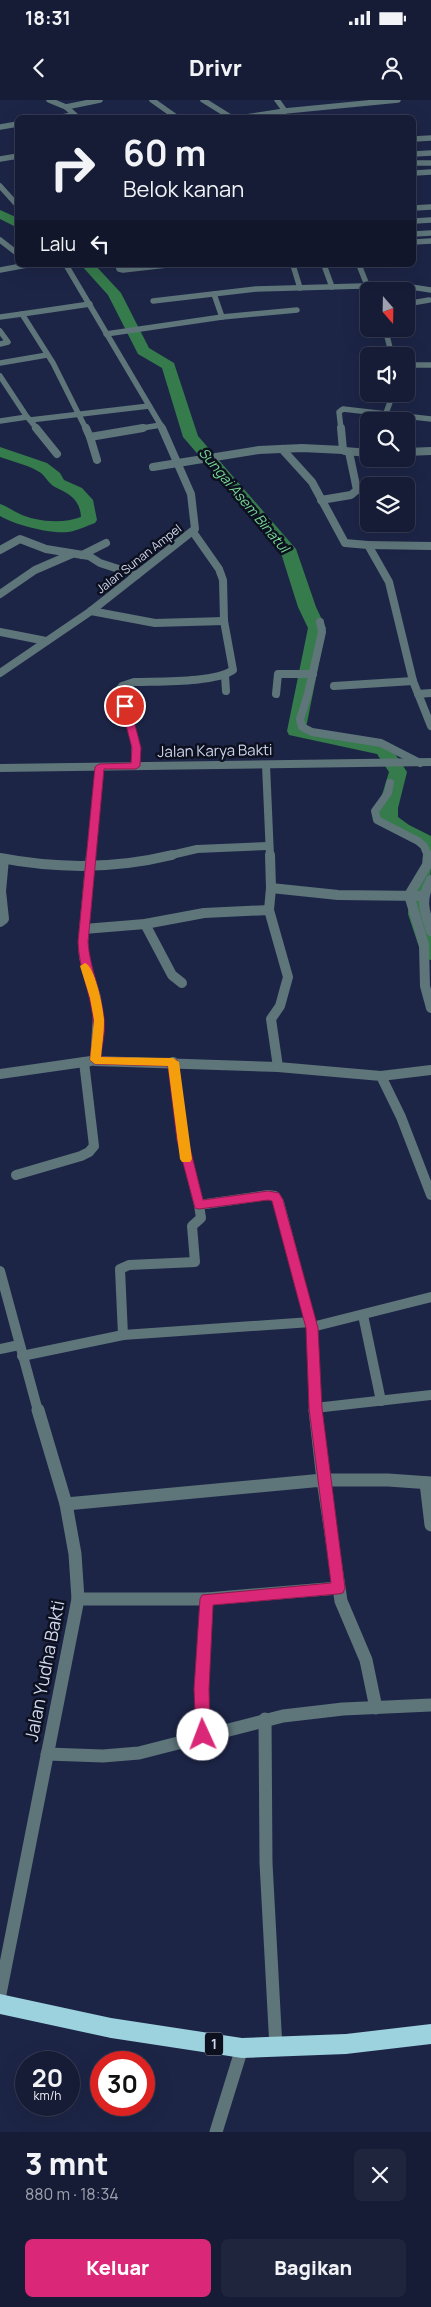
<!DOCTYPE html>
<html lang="id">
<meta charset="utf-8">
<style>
:root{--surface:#161c35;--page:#1f253d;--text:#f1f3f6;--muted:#9ea1ad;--line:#353a50;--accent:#db2777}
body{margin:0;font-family:Manrope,sans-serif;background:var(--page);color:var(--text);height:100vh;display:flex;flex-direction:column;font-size:19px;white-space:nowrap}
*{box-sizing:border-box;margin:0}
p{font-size:16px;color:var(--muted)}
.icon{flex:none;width:28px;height:28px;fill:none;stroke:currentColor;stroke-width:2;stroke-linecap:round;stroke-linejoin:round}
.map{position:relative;height:2032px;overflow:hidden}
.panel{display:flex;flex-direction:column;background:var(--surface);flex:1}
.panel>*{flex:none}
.guide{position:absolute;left:15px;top:15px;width:401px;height:152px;border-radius:8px;box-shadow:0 5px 20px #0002,0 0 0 1px var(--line);background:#161c35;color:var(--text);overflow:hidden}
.needle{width:32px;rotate:160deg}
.fabs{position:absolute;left:360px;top:182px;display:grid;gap:10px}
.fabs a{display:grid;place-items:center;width:55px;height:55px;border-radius:8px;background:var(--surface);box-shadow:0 5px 20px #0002,0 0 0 1px var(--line);font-size:25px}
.speed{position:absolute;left:15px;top:1951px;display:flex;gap:10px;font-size:25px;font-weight:700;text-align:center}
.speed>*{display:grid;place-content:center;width:65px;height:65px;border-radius:50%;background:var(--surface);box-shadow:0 5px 20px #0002,0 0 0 1px var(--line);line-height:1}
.speed small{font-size:12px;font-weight:400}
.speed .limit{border:8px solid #d22;background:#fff;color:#111}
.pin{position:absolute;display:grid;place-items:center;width:42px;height:42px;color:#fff;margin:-21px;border:2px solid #fff;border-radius:50%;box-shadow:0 1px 5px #0007}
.me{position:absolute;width:55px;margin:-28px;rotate:358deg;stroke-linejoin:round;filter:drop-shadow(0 0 4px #0008)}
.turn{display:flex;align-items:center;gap:18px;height:105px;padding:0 25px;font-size:22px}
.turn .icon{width:65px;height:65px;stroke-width:2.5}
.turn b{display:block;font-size:35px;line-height:42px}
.then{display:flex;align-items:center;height:48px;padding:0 25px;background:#0003;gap:10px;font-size:19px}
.round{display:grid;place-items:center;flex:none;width:52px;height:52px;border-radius:8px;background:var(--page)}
.overview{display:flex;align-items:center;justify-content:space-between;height:85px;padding:0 25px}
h1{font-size:30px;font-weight:800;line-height:38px}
.action{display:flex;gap:10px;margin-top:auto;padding:10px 25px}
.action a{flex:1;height:58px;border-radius:8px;background:var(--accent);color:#fff;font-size:20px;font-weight:800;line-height:58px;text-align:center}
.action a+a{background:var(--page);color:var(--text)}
.status{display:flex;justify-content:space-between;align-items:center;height:35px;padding:0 25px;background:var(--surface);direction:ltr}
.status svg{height:14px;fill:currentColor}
header{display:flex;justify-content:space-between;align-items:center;height:65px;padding:0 25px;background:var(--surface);font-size:22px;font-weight:800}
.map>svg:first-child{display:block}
</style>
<div class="status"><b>18:31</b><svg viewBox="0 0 49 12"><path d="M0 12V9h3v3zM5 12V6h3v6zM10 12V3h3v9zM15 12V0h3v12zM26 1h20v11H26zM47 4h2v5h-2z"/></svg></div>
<header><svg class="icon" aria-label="back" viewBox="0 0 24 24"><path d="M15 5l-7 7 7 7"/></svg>Drivr<svg class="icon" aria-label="person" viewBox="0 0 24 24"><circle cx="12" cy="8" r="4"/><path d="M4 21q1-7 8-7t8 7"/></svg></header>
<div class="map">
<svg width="431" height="2032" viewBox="0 0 431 2032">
<rect width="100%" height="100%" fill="#1d2547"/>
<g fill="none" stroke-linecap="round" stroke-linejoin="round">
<g fill="#367b4b" fill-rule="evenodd">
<path d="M0,110L18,118V128L0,119Z"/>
<path d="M81,165H95L121,193L149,248L174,263L198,336L296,449L316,507L326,528L306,628L390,646L407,672L398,708V717L409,725L431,736V753L424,751C414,736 390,735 379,719L378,708L389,672L377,654L289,635L287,631L308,528L298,507L280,450L183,337L162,268L138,254L108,195Z"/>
<path d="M0,347L47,363L60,373L64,380L82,388L93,400L97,420L95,423C86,426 77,431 68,432C51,434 15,425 0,416V404C7,406 11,410 18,413C35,422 63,424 81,417C80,399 69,394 55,387C49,384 46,377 41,373C29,365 14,362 0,357Z"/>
<path d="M431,766L428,814L431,822V860L424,858L421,853L408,814L409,792L424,768Z"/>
</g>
<g stroke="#5e757a" stroke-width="5.5">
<path d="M49,0L66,7L75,15"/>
<path d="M152,0L176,17"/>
<path d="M203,0L232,18"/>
<path d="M277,0L285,11"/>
<path d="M66,7L100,0"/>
<path d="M57,18L72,15L78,17"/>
<path d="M239,18L285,11L398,0"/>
<path d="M0,27L18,24"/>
<path d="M414,39L431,38"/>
<path d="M414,54L431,53"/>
<path d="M0,59L18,56"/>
<path d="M414,63H431"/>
<path d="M415,73L431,72"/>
<path d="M414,108L431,107"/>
<path d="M414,121L431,120"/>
<path d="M414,134L431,133"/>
<path d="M0,140L18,154"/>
<path d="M414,142L431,141"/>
<path d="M118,165L119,169L123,170L167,165"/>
<path d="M293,165L300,188"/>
<path d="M324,165L332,187"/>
<path d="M359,165L367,185"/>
<path d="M0,170L27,165"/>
<path d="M153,201L256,189L398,185L431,190"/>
<path d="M406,204L429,200"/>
<path d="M22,214L90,204"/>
<path d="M0,217L22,214L53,263L86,329"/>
<path d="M222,217L297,210"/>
<path d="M388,229L387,236L392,256"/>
<path d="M0,231L8,242L0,244"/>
<path d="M106,234L222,217L214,194"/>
<path d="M0,263L47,255"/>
<path d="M406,265H431"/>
<path d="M0,276L27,317"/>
<path d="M386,313L393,294"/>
<path d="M30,320L37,329"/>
<path d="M0,321L27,317L30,320L149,306"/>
<path d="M136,329L161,325"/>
<path d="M341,329L339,312L343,309L431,319"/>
</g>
<g stroke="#5e757a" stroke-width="8">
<path d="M36,328L57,354"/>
<path d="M86,328L90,337"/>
<path d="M282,349L312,382L345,443L368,445L389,482L413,581L431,626"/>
<path d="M345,351L369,353"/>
<path d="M406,352L431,351"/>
<path d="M97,360L90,337L143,328"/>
<path d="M153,367L259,350L302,348L343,350L341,328"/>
<path d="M321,400L351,395L357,390L349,352"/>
<path d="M368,445L431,446"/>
<path d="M0,450L20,439L46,449L89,456L100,463L137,475"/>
<path d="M82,455L106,443"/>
<path d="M0,494L35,470L72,454"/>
<path d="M91,511L155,523L224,521"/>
<path d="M320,522L322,532L308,594L300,619L302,627L312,632L381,643L420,663"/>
<path d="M0,532L46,541"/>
<path d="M225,576L226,591"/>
<path d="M334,586L413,581"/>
<path d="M276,594L278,574H313"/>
<path d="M418,594L431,593"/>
<path d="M266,665L270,756"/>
<path d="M136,666L135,640L120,589L122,586L134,582C158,581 215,583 233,570L224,521L223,480L219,469L193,432"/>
<path d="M390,683L388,693L375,711L377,720L418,741L424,746L428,756"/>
<path d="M91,756L99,667"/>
<path d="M167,756L197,749L268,746"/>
</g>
<g stroke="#5e757a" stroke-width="10">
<path d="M91,755L83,842L84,857L96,898L98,914L95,961L278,967L381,976L401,1017L431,1095"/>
<path d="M270,755L271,788L269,810L288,877L280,906L271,919L278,967"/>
<path d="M428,755L427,765L409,795L424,845L425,886L431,908"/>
<path d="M0,758C57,769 115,769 172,755"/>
<path d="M431,780C420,799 424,811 431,831"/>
<path d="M271,788L338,795L422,796"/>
<path d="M0,822L4,819L1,791L4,759"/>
<path d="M145,824L172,875L182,883"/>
<path d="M84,829L145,824L204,813L269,810"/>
<path d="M173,962L183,1041L199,1105L268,1095L275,1096L279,1102L312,1227L315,1311"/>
<path d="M0,974L91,961"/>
<path d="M381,976L431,970"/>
<path d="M16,1075L81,1056L89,1052L94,1046L84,962"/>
<path d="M0,1171L38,1311"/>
<path d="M363,1215L381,1301"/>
<path d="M312,1227L431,1197"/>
<path d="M123,1235L120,1169L129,1165L195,1162L192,1126L201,1118L199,1105"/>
<path d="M0,1249L19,1245"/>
<path d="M22,1256L123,1235L311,1222"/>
<path d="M315,1308L431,1295"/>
</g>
<g stroke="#5e757a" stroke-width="13">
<path d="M315,1310L323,1380H388L431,1383"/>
<path d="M426,1383L431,1425"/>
<path d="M66,1404L323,1380L341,1501L366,1560L376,1608"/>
<path d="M78,1499H207L338,1488"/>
<path d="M265,1619L266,1763L276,1948"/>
<path d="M203,1635L202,1589L207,1499"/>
<path d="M47,1654L103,1656L139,1653L283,1616L343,1609L431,1605"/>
<path d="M0,1894L78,1499L75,1454L66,1404L38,1310"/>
<path d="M216,2032L242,1948"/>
</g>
<g stroke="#5e757a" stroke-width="5.5">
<path d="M0,86L18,106"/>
<path d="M66,165L163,329"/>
</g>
<g stroke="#5e757a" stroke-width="8">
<path d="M0,573L91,511L195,429L191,394L162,328"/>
<path d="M0,668L431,662"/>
</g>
<path fill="#9cd2de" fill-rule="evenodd" d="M0,1894L111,1918L242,1938L346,1934L431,1924V1944L346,1954L242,1958L111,1938L0,1914Z"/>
</g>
<path fill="#db2777" stroke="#8e194d" d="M125,603L130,606L141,648L140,666L136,669H104L88,842C90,869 101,891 104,918C106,930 102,944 101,957L177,960L188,1040L203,1100L268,1091L279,1093L283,1100L318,1228L322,1308L345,1488L343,1493L338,1494L213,1505L209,1589L210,1635L208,1640L203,1642L198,1640L196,1635L194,1589L200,1499L202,1495L331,1483L309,1308L306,1228L272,1101L268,1100L199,1109L195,1108L177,1040L168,966L95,964L90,960C91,947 95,931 93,918C90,891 79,869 78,842L95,667L99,664L131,663L132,648L121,606Z"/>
<path fill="#f59e0b" d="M85,863C95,866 104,910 104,921C104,933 102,945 101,957L173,958L179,962L192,1059L190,1062H182L180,1059L168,966L95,964L90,960L94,920L90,898L80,866Z"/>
<g text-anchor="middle" stroke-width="5" stroke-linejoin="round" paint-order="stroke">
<g font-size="12" fill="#cfd6ec" stroke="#0c101f">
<text transform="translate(139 459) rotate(-38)" y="4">Jalan Sunan Ampel</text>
</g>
<g font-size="14" font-style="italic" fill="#78d792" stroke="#0c101f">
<text transform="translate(244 400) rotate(50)" y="5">Sungai Asem Binatul</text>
</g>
<rect fill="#0c101f" stroke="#949bae" stroke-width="1" x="205" y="1932.5" width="18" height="23" rx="4"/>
<g font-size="14" font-weight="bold" fill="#cfd6ec">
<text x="214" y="1949">1</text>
</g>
<g font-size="15" fill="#cfd6ec" stroke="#0c101f">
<text transform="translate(215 651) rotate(-1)" y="5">Jalan Karya Bakti</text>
</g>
<g font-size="18" fill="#cfd6ec" stroke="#0c101f">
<text transform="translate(45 1571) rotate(-79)" y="6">Jalan Yudha Bakti</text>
</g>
</g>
</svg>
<div class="fabs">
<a><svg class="needle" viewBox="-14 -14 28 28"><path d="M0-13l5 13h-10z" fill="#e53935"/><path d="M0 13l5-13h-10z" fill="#9ea1ad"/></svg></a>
<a><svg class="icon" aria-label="sound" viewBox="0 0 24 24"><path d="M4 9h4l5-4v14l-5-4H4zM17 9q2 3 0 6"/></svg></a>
<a><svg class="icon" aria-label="search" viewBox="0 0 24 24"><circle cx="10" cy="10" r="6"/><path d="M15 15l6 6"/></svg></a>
<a><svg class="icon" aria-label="layers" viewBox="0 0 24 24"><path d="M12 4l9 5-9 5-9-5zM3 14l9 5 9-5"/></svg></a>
</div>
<div class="speed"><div>20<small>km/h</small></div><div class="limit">30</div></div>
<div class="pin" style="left:125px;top:606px;background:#d93025"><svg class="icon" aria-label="arrive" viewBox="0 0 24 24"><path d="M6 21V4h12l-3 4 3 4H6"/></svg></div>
<svg class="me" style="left:203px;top:1635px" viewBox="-20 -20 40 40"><circle r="19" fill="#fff"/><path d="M0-13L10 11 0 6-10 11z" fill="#db2777"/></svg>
<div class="guide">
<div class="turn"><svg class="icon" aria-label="right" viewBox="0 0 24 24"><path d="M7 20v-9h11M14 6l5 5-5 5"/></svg><div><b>60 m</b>Belok kanan</div></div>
<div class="then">Lalu<svg class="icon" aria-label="left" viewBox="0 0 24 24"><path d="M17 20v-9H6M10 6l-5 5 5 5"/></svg></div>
</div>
</div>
<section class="panel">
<div class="overview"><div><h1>3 mnt</h1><p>880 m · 18:34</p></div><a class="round"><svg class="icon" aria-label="close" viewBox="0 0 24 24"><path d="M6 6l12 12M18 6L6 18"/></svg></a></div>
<div class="action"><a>Keluar</a><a>Bagikan</a></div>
</section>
